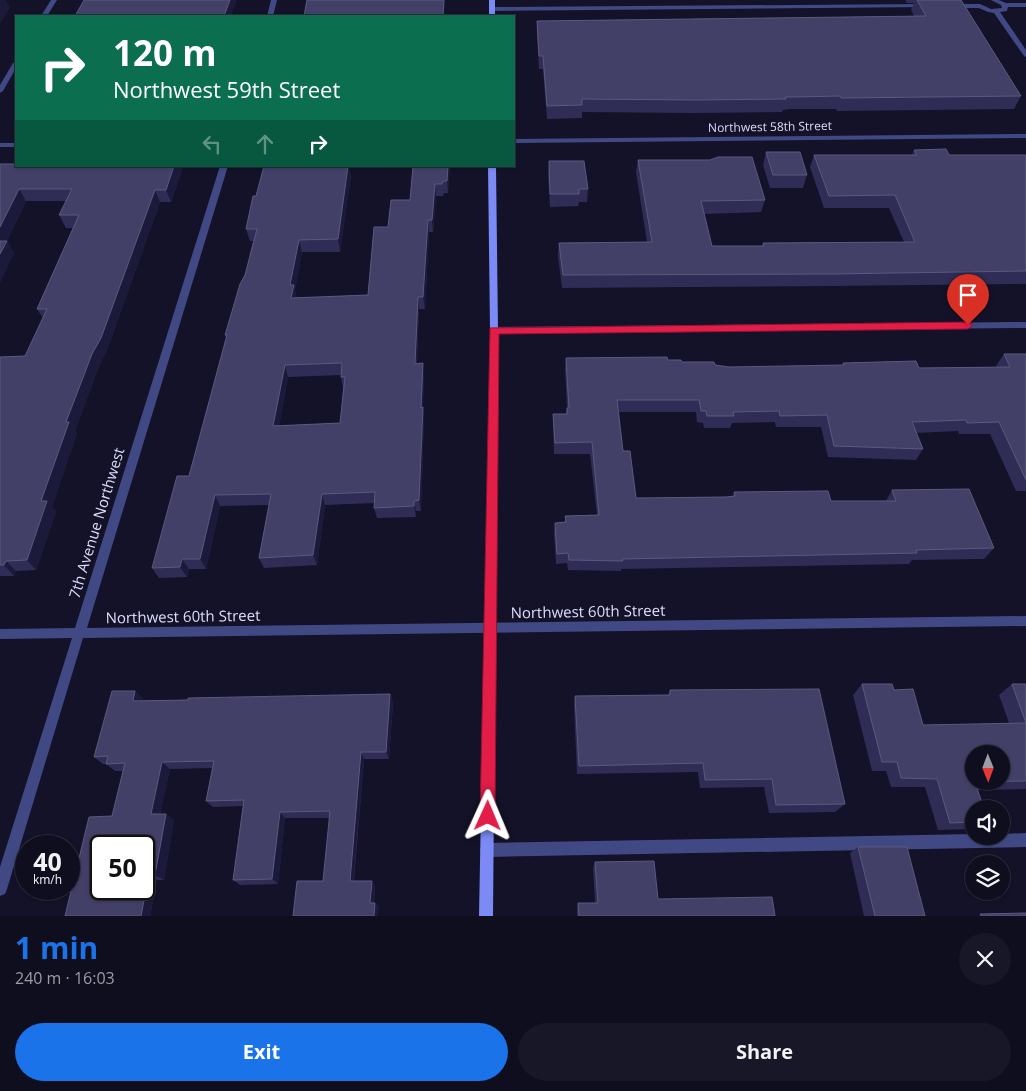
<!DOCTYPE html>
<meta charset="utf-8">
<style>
:root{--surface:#0e0e1e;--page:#171727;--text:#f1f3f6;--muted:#9b9ca4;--line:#2e2e3c;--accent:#1a73e8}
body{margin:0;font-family:"Open Sans",sans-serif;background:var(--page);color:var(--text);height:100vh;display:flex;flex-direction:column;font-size:19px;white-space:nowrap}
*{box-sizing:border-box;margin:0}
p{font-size:16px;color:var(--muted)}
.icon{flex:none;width:28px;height:28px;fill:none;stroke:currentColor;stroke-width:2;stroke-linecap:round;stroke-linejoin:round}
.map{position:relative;height:916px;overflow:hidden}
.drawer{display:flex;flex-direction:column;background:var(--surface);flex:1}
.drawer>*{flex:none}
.hud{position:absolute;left:15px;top:15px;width:500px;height:152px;border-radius:0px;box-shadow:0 1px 4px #0004,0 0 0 1px var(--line);background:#0b6e4f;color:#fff;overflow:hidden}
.needle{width:32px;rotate:179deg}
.fabs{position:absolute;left:965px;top:745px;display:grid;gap:10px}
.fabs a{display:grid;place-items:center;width:45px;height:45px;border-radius:50%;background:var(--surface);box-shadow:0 1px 4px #0004,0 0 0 1px var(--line);font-size:25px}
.speed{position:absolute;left:15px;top:835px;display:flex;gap:10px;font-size:25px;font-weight:700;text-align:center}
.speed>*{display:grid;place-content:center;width:65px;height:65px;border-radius:50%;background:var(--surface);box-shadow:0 1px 4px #0004,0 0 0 1px var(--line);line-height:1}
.speed small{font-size:12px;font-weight:400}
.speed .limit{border:2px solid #111;border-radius:8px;background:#fff;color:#111}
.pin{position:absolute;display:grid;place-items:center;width:42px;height:42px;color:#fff;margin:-51px -21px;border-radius:50% 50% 50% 0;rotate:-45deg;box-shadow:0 0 5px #0007}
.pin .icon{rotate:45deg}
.me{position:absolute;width:55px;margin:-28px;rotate:1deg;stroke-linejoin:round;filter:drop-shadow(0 0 4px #0008)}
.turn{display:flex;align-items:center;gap:18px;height:105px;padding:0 15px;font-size:22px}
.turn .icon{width:65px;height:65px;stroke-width:2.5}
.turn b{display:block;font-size:35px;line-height:42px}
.lanes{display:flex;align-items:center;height:48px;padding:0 15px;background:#0003;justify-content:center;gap:25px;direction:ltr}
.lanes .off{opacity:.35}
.round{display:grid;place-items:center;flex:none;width:52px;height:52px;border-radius:26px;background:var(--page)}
.head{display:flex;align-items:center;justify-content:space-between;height:85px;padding:0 15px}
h1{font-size:30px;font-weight:700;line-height:38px;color:var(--accent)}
.action{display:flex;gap:10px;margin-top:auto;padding:10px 15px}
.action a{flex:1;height:58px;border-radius:30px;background:var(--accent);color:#fff;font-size:20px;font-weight:700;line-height:58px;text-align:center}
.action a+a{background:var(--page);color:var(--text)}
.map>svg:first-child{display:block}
</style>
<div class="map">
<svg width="1026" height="916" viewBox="0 0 1026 916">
<rect width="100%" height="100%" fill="#131228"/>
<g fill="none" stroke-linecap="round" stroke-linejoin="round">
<path fill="#414984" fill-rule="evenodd" d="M1026,833V847L487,857L482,855L480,850L482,845L487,843L974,834V836H1001V834Z"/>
<g fill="#414984" fill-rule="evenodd">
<path d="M51,0H57L47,16H41Z"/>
<path d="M271,0H277L273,16H267Z"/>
<path d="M991,0H999L1006,3H1026V7H1008L1007,11L1000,12L1026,50V57L1024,56L994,13L988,12L979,8H950L947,6L950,4H980L991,9L1002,8L1001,5Z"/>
<path d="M926,4L928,5V7L492,11L489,9L492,7Z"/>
<path d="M16,61V68L3,91L0,93V85L13,63Z"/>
<path d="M1026,134V138L514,143V139Z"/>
<rect x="0" y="143" width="16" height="4"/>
<path d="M220,166H228L87,628L1026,616V626L83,638L7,889L5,894L0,896V867L72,638L0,639V629L75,628Z"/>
<path d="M1026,322V328L494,333L490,330L494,327Z"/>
</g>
<g fill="#7b8af5" fill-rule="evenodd">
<rect x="489" y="0" width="6" height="16"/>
<path d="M488,166H496L498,330L493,916H479L490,330Z"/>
</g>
</g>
<g fill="#2f2d55" fill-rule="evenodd">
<path d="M905,0H961L1021,96L1014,109L837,111L836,109H790L783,110L782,112L694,113L582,112V118L547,119L543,69H539L537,34V21L914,16L911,10L914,3H907Z"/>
<path d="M914,150L949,155H1026V284L826,286L562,288L558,256L559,243L647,242L636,172L638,160L765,200L761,212L704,214L712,246H762L763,243L904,242L889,208H824L810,167L814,155H912Z"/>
<path d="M766,152L807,175L803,188H770L763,165Z"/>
<path d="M549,161L588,189L587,202H579L578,206L550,207L548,174Z"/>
<path d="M0,164L16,166H182L183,167L171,202H160L107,350L99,366L75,431L77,433L52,507L56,512L36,570L16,571L14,576H0V357L25,356L43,318L37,309L73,228H66L59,215L66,201H26L7,241L14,253L0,282Z"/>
<path d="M450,166L448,193H444L443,196H436L433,232H429L425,309H419L417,363L424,375L423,407L424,419L421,511H416V517L377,518L374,508L375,503L325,505L317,565L264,568L259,558L269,505L220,506L206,569H189L187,577L159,578L152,568L189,476L226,338L225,335L245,275L253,241H250L246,229L256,196L351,175L340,252H302L295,290L297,298L368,295L388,227L410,200ZM341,375V377L343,389L340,423L279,426L288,377Z"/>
<path d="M1004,354H1026V491H1016L990,434H959L958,431L916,433L923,449L916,460L828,457L821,427H776L775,422L732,423L730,428H704L703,423L697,422L696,412H619L623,451L636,498L726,497L733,496L734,492L831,501H886L892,490L994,548L984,559L912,560L909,564L621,569V571L568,570L567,563L556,564L554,533L555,523L565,522V516L597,515L590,454H554L553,426V414H566L567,408L565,370L566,358L668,360L682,362L729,367L843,365V363L919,368L997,367L996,366Z"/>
<path d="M862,684L894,690L923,725L1009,723L999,695L1012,684H1026V789L978,790L974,809V829L938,830L925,787H891L886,771H872L853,695Z"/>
<path d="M670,690L845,804L835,812L769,813L764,787L700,788L698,772L577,774L574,706L575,696L668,695Z"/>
<path d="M135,691L143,699V701L390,694L393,703L389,759H364L354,881L375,885L374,903H375L379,907L323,881L330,818H285L278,884L240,885L233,880L243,806L213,807L206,801L212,768L170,769L160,814L174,820L164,880H157L150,916H65L112,816L123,771H115L106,764H103L94,757Z"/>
<path d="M858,847L925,916H864L850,853Z"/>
<path d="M595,862L658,899L775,916H577V908L578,903H595L593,868Z"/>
</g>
<g fill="#1c1a3b">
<path d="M0,0H6L10,8L0,24Z"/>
<path d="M230,0H237L231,16H224Z"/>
<path d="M444,0H445L444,16H443Z"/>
<path d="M174,166H182L183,167L171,202L166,190Z"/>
<path d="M348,166H349L351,175L340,252L338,239Z"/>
<path d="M448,166H450L448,193L447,181Z"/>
<path d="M435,184L436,196L433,232L432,220Z"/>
<path d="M19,189L26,201L7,241L14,253L0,282V227Z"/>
<path d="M155,190L160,202L107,350L99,366L75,431L77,433L52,507L56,512L36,570L27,560L41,501L66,422Z"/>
<path d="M428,220L429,232L425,309L423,297Z"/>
<path d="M299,240L302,252L295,290L297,297L295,310L291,298L290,285Z"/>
<path d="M418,297L419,309L416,375L415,364Z"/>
<path d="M423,363L424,375L423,416V407L424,419L421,511L419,500Z"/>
<path d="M285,365L288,377L277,437L273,426Z"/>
<path d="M322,494L325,505L317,565L313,555Z"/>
<path d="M215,495L220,506L206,569L200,559Z"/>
<path d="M414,501L416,511V517L414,506Z"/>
<path d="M182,559L189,569L187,577L180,567Z"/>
<path d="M6,561L16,571L14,576L4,565Z"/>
<path d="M135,691L143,699L141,709L133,701Z"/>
<path d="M390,694L393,703L389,759L386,752Z"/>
<path d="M361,752L364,759L353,885L350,881Z"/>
<path d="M162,762L170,769L159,820L151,814Z"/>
<path d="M280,812L285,818L278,884L272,879Z"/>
<path d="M166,814L174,820L164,880L155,875Z"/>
<path d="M149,875L157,880L150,916H141Z"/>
<path d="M372,881L375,885L373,907L370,903Z"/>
<path d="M375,903L379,907L378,916H374Z"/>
</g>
<g fill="#424067" stroke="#5a597e" fill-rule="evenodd">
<path d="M84,0H230L224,16H75Z"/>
<path d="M307,0H444L443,16H304Z"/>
<path d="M917,0H961L1021,96L841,98L840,96L794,97H785L786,99L696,100L582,99V105L547,106L543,56H539L537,21L926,16Z"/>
<path d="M946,149L949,155H1026V271L831,274L563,275L559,243L652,242L638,160H710L718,157H752L765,200L701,201L712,246H764L763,243L915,242L895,195L829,196L814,155H917L914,150Z"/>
<path d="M766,152H800L807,175H773Z"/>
<path d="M549,161H584L588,189H579V194H550Z"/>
<path d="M0,164H16V166H174L166,190H155L101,338L92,354L66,422H69L41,501H47L27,560L6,561L4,565H0V357L25,356L47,309H37L79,215H59L72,189H19L0,227Z"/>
<path d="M264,166H348L338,239L299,240L290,285H294L291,298L368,295L374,227H388L391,200H410L413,166H448L447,181H443L442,184H435L432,220H428L423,297H418L415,364L423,363L421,408L423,407L419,500L414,501V506L374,508L375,492L322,494L313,555L259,558L271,494L215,495L200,559H182L180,567L152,568L177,476H189L227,335H225L240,284L245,275L257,229H246L253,196H256ZM342,363L341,377H345L340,423L273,426L285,365Z"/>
<path d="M0,241H7L0,254Z"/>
<path d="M1004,354H1026V480L999,422L967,423L966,420L912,422L923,449L834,446L827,415L780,416L779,411L733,412L734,416H707L706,411H701L699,400H617L623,451H630L636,498L726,497L735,496L734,492L823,491H828L831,501H896L892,490L969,489L994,548L916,550L917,553L622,559L623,561L569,560L568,553L557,554L555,523L566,522L565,516L599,515L592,442L555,443L553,414H567V408H569L566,358L667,357L668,360H681L682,362H714L715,365L729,367L844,365L843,363L916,361L919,368L1010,367Z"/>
<path d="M862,684H892L894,690L913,689L923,725L1026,723L1012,684H1026V781L975,782L984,809H974V822L950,823L937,779L901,778L897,762H882ZM974,754H1001V781H974Z"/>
<path d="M819,689L845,804L776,805L772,779L705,780L703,763L579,766L575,696L670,695V690Z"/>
<path d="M112,691H135L133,701L188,700V698L390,694L386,752H361L350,881H372L370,903H375L374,916H293L297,881H323L330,811L280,812L272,879L233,880L244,800L206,801L214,761L162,762L151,814H166L155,875H149L141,916H65L89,817L112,816L125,763L106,764L108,756L94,757ZM101,846H144V889H101Z"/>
<path d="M858,847H907L925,916H875Z"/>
<path d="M654,861L658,899L772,897L775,916H579L578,903H598L595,862Z"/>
<path d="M1026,913V916H981L980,914Z"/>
</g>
<path fill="#e11d48" stroke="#92132f" d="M968,322L973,325L968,329L499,334L495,816L493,821L488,824L482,821L480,816L490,328Z"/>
<g text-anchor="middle" stroke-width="5" stroke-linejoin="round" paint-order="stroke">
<g font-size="12" fill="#dddefc" stroke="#131228">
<text transform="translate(770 127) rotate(-1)" y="4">Northwest 58th Street</text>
</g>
<g font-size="15" fill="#dddefc" stroke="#131228">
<text transform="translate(97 523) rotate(-73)" y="5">7th Avenue Northwest</text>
<text transform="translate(588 612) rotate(-1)" y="5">Northwest 60th Street</text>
<text transform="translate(183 617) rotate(-1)" y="5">Northwest 60th Street</text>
</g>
</g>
</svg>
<div class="fabs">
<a><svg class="needle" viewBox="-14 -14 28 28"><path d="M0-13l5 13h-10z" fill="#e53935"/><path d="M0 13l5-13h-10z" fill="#9b9ca4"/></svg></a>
<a><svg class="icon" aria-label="sound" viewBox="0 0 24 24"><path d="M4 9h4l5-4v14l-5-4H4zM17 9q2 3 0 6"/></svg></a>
<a><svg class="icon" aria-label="layers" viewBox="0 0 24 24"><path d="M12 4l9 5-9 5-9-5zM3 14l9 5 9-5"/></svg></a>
</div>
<div class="speed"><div>40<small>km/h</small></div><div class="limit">50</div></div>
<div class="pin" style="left:968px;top:325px;background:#d93025"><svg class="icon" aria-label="arrive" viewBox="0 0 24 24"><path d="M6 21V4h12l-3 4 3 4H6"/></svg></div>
<svg class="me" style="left:488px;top:816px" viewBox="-20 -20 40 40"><path d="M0-17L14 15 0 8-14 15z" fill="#e11d48" stroke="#fff" stroke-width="4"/></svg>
<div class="hud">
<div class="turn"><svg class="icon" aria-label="right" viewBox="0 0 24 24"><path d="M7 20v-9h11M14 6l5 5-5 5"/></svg><div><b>120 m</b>Northwest 59th Street</div></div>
<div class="lanes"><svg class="icon off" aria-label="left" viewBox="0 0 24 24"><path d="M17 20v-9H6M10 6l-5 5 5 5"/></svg><svg class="icon off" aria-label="ahead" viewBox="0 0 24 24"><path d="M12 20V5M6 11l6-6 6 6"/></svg><svg class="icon" aria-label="right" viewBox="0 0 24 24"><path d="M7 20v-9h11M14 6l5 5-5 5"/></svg></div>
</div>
</div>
<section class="drawer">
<div class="head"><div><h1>1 min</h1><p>240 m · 16:03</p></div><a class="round"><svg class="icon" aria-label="close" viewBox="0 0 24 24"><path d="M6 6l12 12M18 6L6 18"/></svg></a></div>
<div class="action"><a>Exit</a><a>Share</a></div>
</section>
